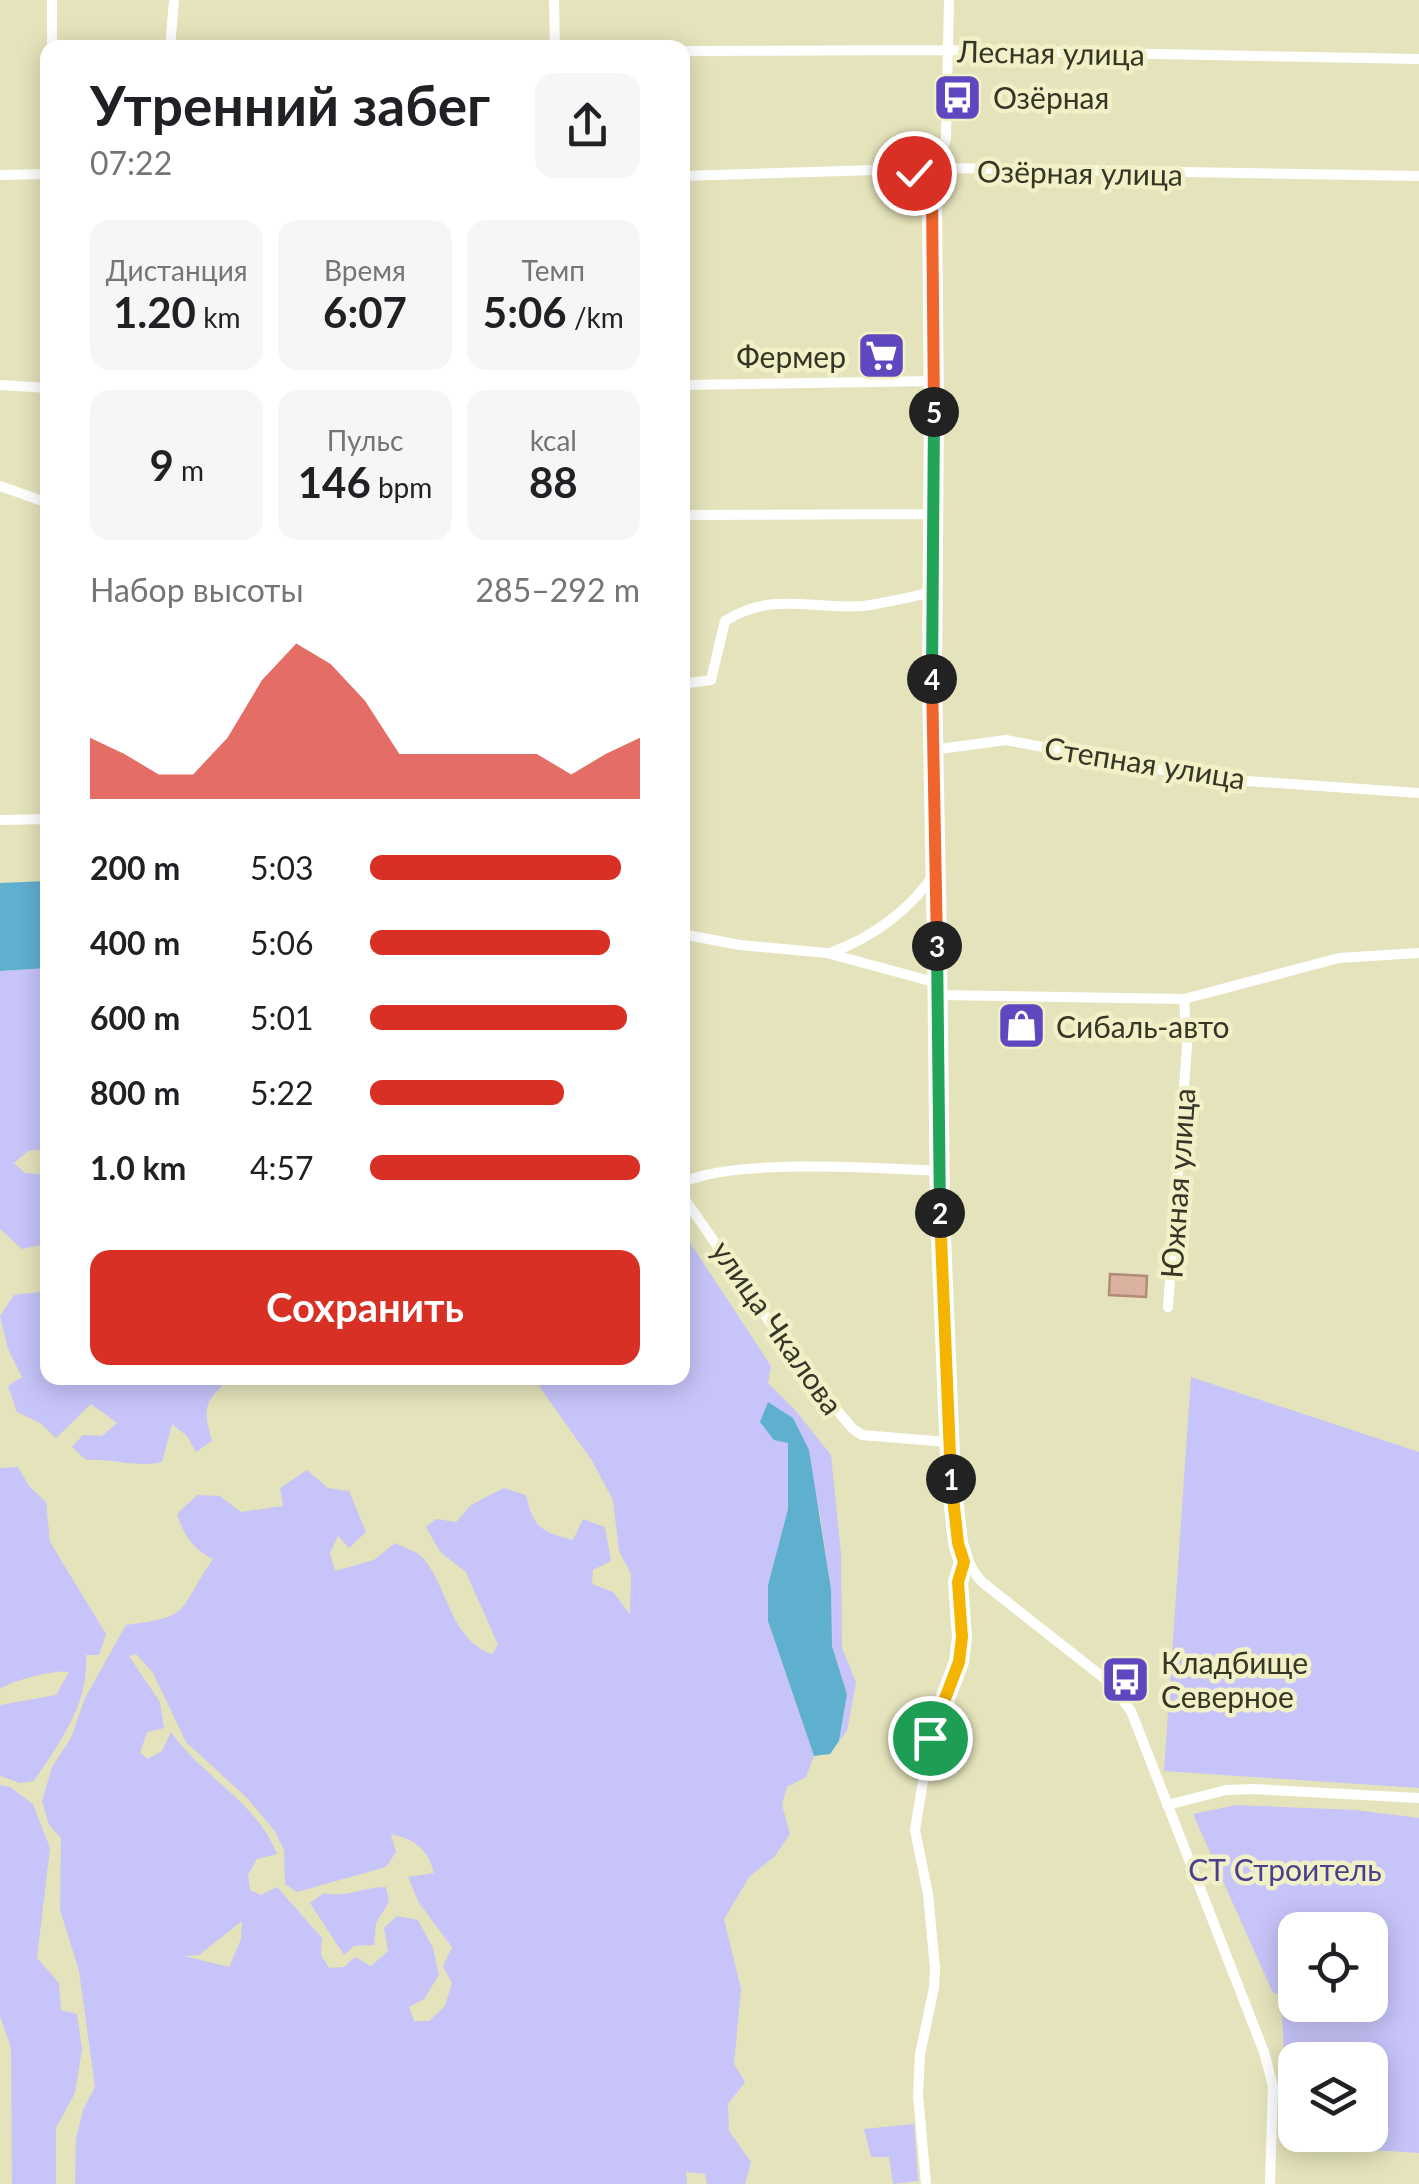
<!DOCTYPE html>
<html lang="ru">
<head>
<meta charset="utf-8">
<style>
	:root { --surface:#fff; --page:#f6f6f6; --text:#202124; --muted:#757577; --accent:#d93025 }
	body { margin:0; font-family:Lato,sans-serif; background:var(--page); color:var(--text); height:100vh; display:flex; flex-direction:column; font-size:38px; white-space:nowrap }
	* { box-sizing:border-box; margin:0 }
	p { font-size:32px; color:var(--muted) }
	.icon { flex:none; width:55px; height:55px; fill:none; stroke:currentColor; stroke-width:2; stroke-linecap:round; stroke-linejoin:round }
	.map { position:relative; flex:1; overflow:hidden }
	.panel { position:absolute; left:40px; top:40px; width:650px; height:1345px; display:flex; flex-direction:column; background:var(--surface); border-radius:20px; box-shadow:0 5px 25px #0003 }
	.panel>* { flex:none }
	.fabs { position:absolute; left:1278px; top:1912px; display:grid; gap:20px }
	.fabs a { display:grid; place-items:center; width:110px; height:110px; border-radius:20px; background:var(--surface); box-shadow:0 5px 25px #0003; font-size:50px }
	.pin { position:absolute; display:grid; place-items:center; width:85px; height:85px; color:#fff; margin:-42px; border:5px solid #fff; border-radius:50%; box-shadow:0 2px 10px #0007 }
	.km { position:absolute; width:50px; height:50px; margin:-25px; border-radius:50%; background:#222; color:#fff; font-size:28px; line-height:50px; text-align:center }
	.round { display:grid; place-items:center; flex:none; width:105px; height:105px; border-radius:20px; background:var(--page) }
	.summary { display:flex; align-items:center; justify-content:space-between; height:170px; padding:0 50px }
	h1 { font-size:55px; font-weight:700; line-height:75px }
	.metrics { display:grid; grid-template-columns:repeat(3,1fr); gap:15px; height:170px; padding:10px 50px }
	.metrics div { display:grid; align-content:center; border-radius:20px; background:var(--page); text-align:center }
	.metrics b { font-size:42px; font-weight:700 }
	.metrics small { font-size:28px; font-weight:400 }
	.metrics p { font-size:28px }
	.chart { height:280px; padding:20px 50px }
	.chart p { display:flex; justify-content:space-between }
	.chart svg { width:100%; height:180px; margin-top:10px; fill:var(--accent); opacity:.7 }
	.button { display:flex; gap:20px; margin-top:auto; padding:20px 50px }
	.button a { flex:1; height:115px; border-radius:20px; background:var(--accent); color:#fff; font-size:40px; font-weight:700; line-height:115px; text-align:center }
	ul { padding:0 50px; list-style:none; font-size:32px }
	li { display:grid; grid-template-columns:160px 120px 1fr; align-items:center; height:75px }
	li i { height:25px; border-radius:12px; background:var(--accent) }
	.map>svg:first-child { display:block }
</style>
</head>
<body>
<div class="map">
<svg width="1419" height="2184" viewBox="0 0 1419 2184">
	<rect width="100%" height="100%" fill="#e4e3bb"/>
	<!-- green -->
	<path fill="#c6c4f9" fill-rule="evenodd" d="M47,968V1148L28,1151L14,1163L25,1173L39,1174C51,1200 50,1216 41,1245L22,1249L0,1229V971Z
		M683,1232L771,1366L768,1383L796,1411L831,1455L841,1554L842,1648L856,1682L847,1731L839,1741L847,1693L832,1646L831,1589L820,1514L793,1418L774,1440L788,1443V1509L768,1585V1621L814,1756L806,1777L787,1787L782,1805L790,1834L774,1857L750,1876L724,1919L741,1989L734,2064L745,2082L728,2104L729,2131L751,2162L745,2184H707L705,2174L686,2172L687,2184H75L76,2139L83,2110L95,2087L79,1971L60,1910L61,1838L49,1825L42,1801L52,1767L71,1738L85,1698L126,1625C195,1616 176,1612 213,1559C193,1549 184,1536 177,1514L197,1495L220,1496L241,1512L283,1506L280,1488L307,1470L328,1488L349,1491L366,1532L349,1548L338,1536L330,1553L335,1571L374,1560L395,1543C403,1547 417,1551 423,1558C449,1589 450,1639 492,1654L498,1645L466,1572L440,1552L426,1527L436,1519L456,1522L471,1505L504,1488L526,1495C533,1527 541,1532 573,1540L583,1519L605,1527L611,1561L593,1570L592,1584L613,1592L630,1614L631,1574L619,1551L613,1500L591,1459L533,1378H682ZM136,1654L153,1673L186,1742L247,1798L274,1830L284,1850L285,1884L297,1892L386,1867L396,1852L391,1834C415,1839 428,1849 434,1873L408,1877L419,1903L452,1947L443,1966L452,1983L445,2006L429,2021H414L409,2007L424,1999L439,1975L433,1948L418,1920L397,1916L384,1928L388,1951L371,1966L355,1957L344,1967L329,1968L321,1955L322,1938L277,1887L261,1895L250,1890L248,1875L257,1859L277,1854C256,1801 202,1777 171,1732L162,1751L148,1759L140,1753L147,1732L164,1728L160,1702L129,1656ZM242,1921L241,1939L229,1967L184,1956L199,1955Z
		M47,1291L48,1378H230C205,1402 202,1406 212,1441L196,1452L187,1436L172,1424L162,1462C137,1468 112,1458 86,1460L72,1447L83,1435L102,1436L117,1423L91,1404L56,1438L40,1423L17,1412L8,1386L22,1377L8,1349L0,1316L14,1295Z
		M1191,1377L1419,1452V1788L1164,1771Z
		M18,1467L29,1486L46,1502L50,1542L106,1634L99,1655H86C89,1705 60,1741 34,1781L20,1783L0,1776V1705L56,1695L69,1672C57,1669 10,1681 0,1689V1468Z
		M0,1785L10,1787L33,1804L50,1848L37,1958L59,1983L61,2010L77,2014L82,2049L75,2093L56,2128V2184H12L11,2048L0,2016Z
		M1236,1805L1355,1810L1419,1818V2153L1326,2147L1309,2139V2135H1370V2060H1305V2057L1284,2053L1281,1995L1273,1993L1193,1814ZM1295,1930H1370V2005H1295Z
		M386,1887L389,1902L376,1923L374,1945L354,1946L344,1955L310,1903L324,1893C347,1898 362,1887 386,1887Z
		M914,2124L918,2181L893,2184L889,2157H871L864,2129Z"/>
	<!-- water -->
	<path fill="#5fafcf" d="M47,881V968L0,971V883Z
		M768,1402L793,1418L809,1450L831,1589L832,1646L847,1694L839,1741L830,1754L814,1756L768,1621V1585L788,1509V1443L774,1440L760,1422Z"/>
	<!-- building -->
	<path fill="#dab29f" stroke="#b18b79" stroke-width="2.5" d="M1110,1274L1147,1276L1146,1297L1109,1295Z"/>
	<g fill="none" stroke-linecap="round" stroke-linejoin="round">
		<!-- street -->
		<path stroke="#fff" stroke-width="10" d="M52,0V48
			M554,0L555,48
			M949,0L946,137L932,195V750L947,1442C953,1491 949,1544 982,1582L1109,1682L1131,1711L1264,2052L1273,2086L1270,2184
			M170,48L174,0
			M682,51L950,50L1419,59
			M0,175L48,174
			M682,176L876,170L914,173L936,168L1419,176
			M0,385L48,388
			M682,385L934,381
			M0,486L48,503
			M682,515L934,514
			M682,684L711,680L725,621C771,591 813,610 863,606C886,603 910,597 933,592
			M932,750L1006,740L1204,778L1419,793
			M0,820L48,819
			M682,934L740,945L827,953L930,981L939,995L1184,999L1339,958L1419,953
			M832,952C872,938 913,908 935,872
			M682,1183C731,1158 881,1168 939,1171
			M682,1195L805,1373L853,1429L862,1435L947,1442
			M1168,1307L1187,1046L1184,999
			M1167,1805L1226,1790L1253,1789L1419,1798
			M926,2184L918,2095L920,2054L934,1988L935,1968L928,1894L915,1830L930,1738L959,1661L963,1637L959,1582L965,1562"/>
	</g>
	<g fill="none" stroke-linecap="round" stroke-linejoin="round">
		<defs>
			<path id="split-1" d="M930,1738L959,1662L962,1637L958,1582L964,1562L958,1543L951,1479"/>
			<path id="split-2" d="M940,1213L951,1479"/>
			<path id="split-3" d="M937,946L940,1213"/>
			<path id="split-4" d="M932,679L937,946"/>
			<path id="split-5" d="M932,679L934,412"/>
			<path id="split-6" d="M914,173L936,168L932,195L934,412"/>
		</defs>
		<!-- split-1 casing -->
		<use href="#split-1" stroke="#fff" stroke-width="20"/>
		<!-- split-2 casing -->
		<use href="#split-2" stroke="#fff" stroke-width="20"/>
		<!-- split-3 casing -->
		<use href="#split-3" stroke="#fff" stroke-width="20"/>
		<!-- split-4 casing -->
		<use href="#split-4" stroke="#fff" stroke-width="20"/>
		<!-- split-5 casing -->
		<use href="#split-5" stroke="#fff" stroke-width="20"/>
		<!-- split-6 casing -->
		<use href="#split-6" stroke="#fff" stroke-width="20"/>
		<!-- split-1 -->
		<use href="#split-1" stroke="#f5b400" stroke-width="12"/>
		<!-- split-2 -->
		<use href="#split-2" stroke="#f5b400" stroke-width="12"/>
		<!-- split-3 -->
		<use href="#split-3" stroke="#22a559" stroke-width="12"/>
		<!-- split-4 -->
		<use href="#split-4" stroke="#f0652b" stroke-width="12"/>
		<!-- split-5 -->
		<use href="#split-5" stroke="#22a559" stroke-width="12"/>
		<!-- split-6 -->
		<use href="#split-6" stroke="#f0652b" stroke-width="12"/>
	</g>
	<!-- icons -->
	<defs>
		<symbol id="bus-square" viewBox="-11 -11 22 22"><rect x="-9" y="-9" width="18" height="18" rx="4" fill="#5e47bf" stroke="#f1f0c7"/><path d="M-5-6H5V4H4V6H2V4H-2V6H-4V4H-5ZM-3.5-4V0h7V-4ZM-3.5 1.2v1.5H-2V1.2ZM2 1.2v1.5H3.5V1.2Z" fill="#fff"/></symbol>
		<symbol id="supermarket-square" viewBox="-11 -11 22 22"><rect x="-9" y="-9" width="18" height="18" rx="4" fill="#5e47bf" stroke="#f1f0c7"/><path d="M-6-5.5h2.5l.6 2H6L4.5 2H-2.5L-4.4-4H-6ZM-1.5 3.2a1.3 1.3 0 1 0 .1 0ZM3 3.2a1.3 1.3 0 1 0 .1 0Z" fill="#fff"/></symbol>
		<symbol id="shop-square" viewBox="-11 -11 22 22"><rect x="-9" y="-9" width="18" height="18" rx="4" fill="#5e47bf" stroke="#f1f0c7"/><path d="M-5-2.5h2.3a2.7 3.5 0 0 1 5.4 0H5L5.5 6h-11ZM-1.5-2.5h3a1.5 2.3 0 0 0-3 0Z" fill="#fff"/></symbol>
	</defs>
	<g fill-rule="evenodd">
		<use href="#bus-square" x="930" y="70" width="55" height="55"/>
		<use href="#supermarket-square" x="854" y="328" width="55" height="55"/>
		<use href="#shop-square" x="994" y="998" width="55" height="55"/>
		<use href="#bus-square" x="1098" y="1652" width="55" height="55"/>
	</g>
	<g text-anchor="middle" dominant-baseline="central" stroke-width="9" stroke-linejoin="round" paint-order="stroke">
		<!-- street labels -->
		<g font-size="30" fill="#363526" stroke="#f1f0c7">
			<text transform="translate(1051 52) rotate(1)">Лесная улица</text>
			<text transform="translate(1080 172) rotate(1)">Озёрная улица</text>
			<text transform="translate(1145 762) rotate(9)">Степная улица</text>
			<text transform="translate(1177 1183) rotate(-86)">Южная улица</text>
			<text transform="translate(778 1327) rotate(55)">улица Чкалова</text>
		</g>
		<!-- poi labels -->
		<g font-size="30" fill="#363526" stroke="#f1f0c7" text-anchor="start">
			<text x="993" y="97">Озёрная</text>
			<text x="846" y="356" text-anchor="end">Фермер</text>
			<text x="1056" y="1026">Сибаль-авто</text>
			<text x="1161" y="1662">Кладбище<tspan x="1161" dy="34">Северное</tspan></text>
		</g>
		<!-- park labels -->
		<g font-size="30" fill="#4b408c" stroke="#f1f0c7">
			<text x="1285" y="1869">СТ Строитель</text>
		</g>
	</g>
</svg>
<div class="fabs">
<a><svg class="icon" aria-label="locate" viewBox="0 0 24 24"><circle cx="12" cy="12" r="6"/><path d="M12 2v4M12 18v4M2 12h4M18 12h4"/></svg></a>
<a><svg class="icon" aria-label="layers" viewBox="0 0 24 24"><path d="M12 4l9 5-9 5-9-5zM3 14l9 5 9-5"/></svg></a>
</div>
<div class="pin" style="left:930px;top:1738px;background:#1e9e55"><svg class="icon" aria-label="arrive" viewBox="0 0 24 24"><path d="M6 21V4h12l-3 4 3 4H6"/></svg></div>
<div class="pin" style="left:914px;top:173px;background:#d93025"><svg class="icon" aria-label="check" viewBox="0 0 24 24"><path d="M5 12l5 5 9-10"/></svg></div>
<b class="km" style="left:951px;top:1479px">1</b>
<b class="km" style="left:940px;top:1213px">2</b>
<b class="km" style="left:937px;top:946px">3</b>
<b class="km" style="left:932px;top:679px">4</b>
<b class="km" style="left:934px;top:412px">5</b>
<section class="panel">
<div class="summary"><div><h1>Утренний забег</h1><p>07:22</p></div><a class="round"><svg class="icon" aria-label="share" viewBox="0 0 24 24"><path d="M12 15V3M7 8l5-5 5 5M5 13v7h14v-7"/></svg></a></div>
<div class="metrics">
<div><p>Дистанция</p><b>1.20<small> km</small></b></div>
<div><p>Время</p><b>6:07</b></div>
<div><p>Темп</p><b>5:06<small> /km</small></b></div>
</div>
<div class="metrics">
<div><b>9<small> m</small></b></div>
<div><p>Пульс</p><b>146<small> bpm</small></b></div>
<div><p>kcal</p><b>88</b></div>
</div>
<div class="chart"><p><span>Набор высоты</span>285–292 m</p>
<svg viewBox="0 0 160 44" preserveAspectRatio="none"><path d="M0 44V29L10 33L20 38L30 38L40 29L50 15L60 6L70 11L80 20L90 33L100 33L110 33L120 33L130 33L140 38L150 33L160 29V44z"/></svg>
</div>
<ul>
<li><b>200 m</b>5:03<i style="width:93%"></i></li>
<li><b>400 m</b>5:06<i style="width:89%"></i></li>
<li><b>600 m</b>5:01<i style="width:95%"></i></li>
<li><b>800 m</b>5:22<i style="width:72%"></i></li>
<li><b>1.0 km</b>4:57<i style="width:100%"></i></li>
</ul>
<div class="button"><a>Сохранить</a></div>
</section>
</div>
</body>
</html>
